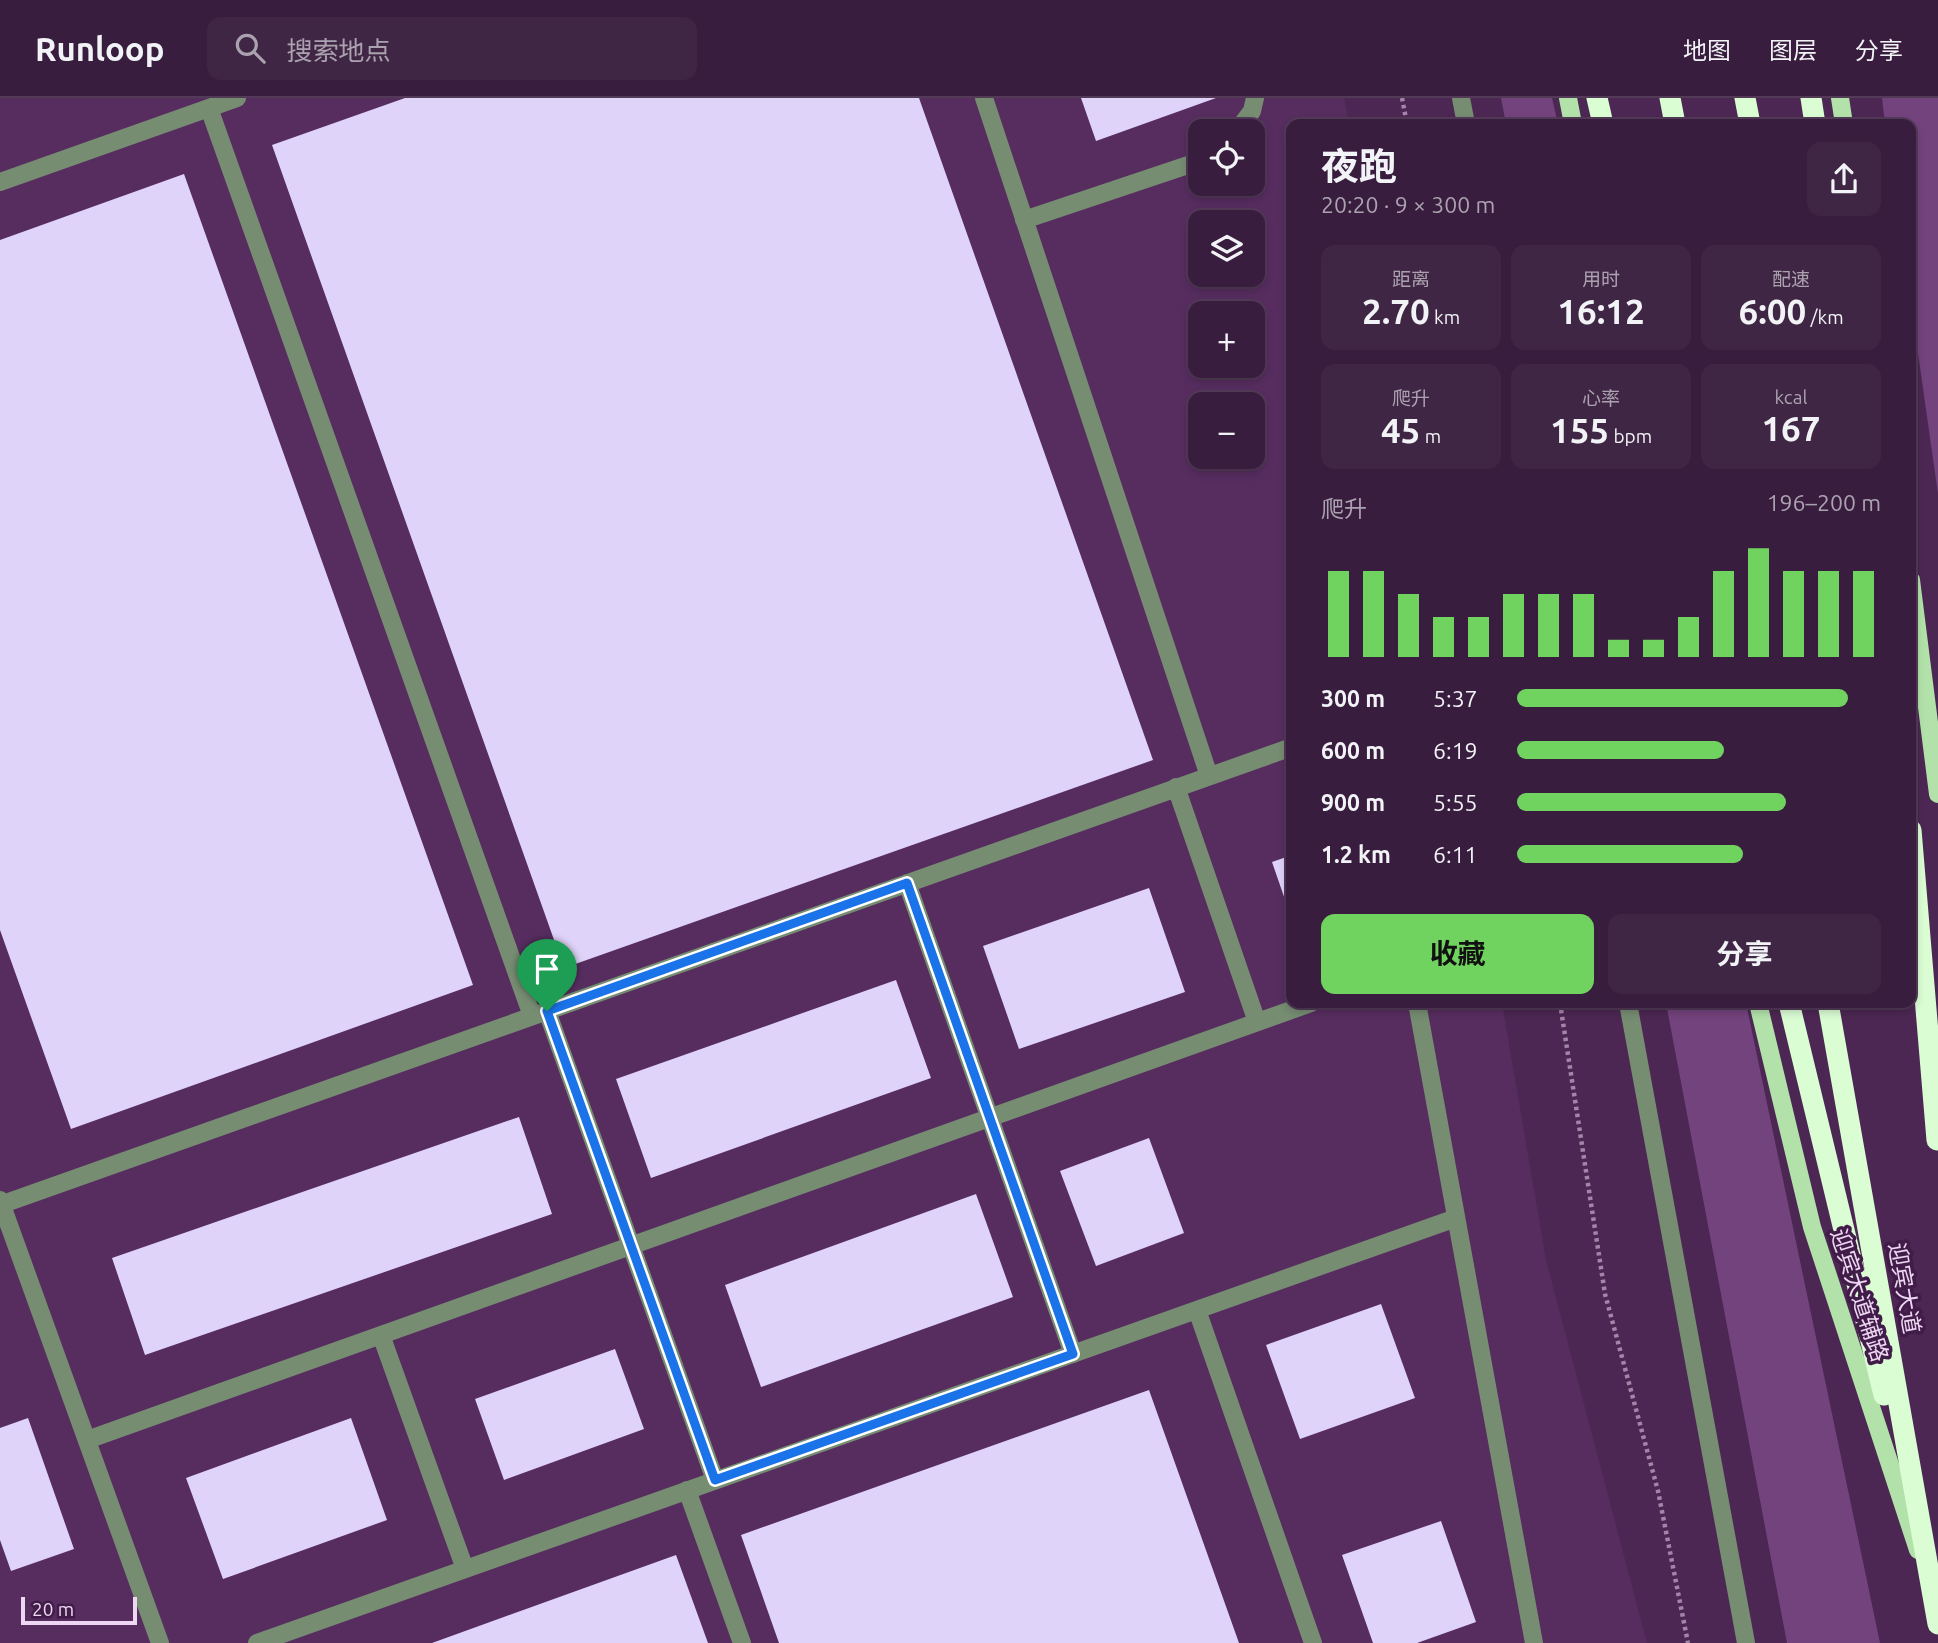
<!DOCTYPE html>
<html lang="zh">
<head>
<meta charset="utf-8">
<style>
	:root { --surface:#391d3e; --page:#402645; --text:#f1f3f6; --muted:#aba2b0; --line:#533b58; --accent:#70d35f }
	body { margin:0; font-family:Ubuntu,"Noto Sans SC",sans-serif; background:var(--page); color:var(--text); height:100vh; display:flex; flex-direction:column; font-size:26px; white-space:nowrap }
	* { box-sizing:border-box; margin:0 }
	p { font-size:23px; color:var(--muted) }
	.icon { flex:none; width:38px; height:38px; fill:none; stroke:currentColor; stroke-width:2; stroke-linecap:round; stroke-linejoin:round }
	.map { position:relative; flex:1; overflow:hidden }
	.details { position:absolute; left:1286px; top:21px; width:630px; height:889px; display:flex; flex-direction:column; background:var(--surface); border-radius:14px; box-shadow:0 4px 10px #0003,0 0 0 2px var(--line) }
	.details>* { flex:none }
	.tools { position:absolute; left:1188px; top:21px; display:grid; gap:14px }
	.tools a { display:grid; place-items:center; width:77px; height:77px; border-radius:14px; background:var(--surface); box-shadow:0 4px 10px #0003,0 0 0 2px var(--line); font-size:35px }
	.scale { position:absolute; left:21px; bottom:18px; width:116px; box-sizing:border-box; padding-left:7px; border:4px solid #edd7f2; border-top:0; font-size:19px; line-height:24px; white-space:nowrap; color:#edd7f2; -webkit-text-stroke:5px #411c48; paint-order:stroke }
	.pin { position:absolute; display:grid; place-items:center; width:60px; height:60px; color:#fff; margin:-72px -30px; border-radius:50% 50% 50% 0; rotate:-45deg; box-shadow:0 0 7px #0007 }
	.pin .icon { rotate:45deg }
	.round { display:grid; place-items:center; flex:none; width:74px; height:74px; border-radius:14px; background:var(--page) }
	.summary { display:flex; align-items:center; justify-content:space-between; height:119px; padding:0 35px }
	h1 { font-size:38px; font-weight:700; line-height:52px }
	.stats { display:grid; grid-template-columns:repeat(3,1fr); gap:10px; height:119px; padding:7px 35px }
	.stats div { display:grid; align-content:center; border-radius:14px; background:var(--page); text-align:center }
	.stats b { font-size:35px; font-weight:700 }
	.stats small { font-size:19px; font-weight:400 }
	.stats p { font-size:19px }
	.chart { height:196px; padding:14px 35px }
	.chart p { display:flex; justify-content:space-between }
	.chart svg { width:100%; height:126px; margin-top:7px; stroke:var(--accent); stroke-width:6 }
	.action { display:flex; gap:14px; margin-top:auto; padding:14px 35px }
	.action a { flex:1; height:80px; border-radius:14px; background:var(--accent); color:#111; font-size:28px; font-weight:700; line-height:80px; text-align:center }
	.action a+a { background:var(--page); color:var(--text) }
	ul { padding:0 35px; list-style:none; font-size:23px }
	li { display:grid; grid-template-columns:112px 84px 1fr; align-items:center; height:52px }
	li i { height:18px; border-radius:9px; background:var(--accent) }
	header { display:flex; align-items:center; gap:42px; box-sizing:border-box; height:98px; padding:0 35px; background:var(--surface); border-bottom:2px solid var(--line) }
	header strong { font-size:33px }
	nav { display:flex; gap:38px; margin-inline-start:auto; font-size:24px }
	.search { width:490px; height:63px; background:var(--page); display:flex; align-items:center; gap:18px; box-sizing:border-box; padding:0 24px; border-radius:14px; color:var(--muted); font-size:26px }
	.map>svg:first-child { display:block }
</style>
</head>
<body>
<header>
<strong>Runloop</strong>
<div class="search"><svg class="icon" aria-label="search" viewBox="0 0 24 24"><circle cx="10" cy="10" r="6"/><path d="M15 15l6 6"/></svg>搜索地点</div>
<nav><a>地图</a><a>图层</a><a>分享</a></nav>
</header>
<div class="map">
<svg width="1938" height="1545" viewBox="0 0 1938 1545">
	<rect width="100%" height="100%" fill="#4c2753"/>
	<!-- built -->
	<path fill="#572d60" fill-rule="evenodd" d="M0,0H1344L1349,26H1292V905H1502L1546,1162L1647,1545H0ZM1200,33H1253V86H1200ZM1200,124H1253V177H1200ZM1200,215H1253V268H1200ZM1200,306H1253V359H1200Z"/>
	<!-- green -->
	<path fill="#73437d" d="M1501,0H1552L1558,26H1506Z
		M1882,0H1938V396L1911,206V26H1885Z
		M1666,905H1746L1880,1545H1787Z"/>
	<!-- building -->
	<path fill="#e0d3f9" d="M405,0H919L1153,662L564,870L272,47Z
		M1081,0H1216L1096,43Z
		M184,76L473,887L71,1031L0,832V142Z
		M1292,757V819H1291L1272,764Z
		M1149,790L1185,894L1019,951L983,848Z
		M896,882L931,980L651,1080L616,981Z
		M519,1019L552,1116L145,1257L112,1160Z
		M1149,1040L1184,1135L1096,1168L1060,1073Z
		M976,1096L1013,1199L761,1289L725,1187Z
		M1381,1206L1415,1300L1300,1341L1266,1247Z
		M615,1251L644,1331L504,1382L475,1301Z
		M1149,1292L1239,1545H779L741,1437Z
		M28,1320L74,1451L11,1473L0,1442V1330Z
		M351,1320L387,1422L223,1481L186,1380Z
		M1441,1423L1476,1524L1417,1545H1373L1342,1457Z
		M676,1457L708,1545H432Z"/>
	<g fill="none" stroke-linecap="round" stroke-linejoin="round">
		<!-- path -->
		<path stroke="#a285a8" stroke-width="4.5" stroke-dasharray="3.5 3.5" stroke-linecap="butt" d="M1402,0L1407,26
			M1560,905L1605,1196L1658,1393L1688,1545"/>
		<!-- minor -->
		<path stroke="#768d72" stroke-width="18" d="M984,0L1209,678
			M1461,0L1466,26
			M209,10L532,918
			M1237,33L1252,13L1255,0
			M0,84L237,0
			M1024,122L1200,63
			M1176,689L1257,924
			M907,785L1073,1256
			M1417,905L1534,1545
			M1628,905L1746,1545
			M547,913L715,1382
			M0,1102L160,1545
			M0,1107L1292,649
			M1197,1212L1313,1545
			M381,1237L465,1471
			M87,1342L1311,905
			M687,1392L742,1545
			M257,1545L1456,1120"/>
		<!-- major -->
		<path stroke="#b2e2aa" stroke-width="18" d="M1568,0L1573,26
			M1840,0L1844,26
			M1911,482L1938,696
			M1758,905L1812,1129L1918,1452"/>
		<!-- highway -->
		<path stroke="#dafdd4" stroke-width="21" d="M1597,0L1603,26
			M1670,0L1675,26
			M1745,0L1750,26
			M1811,0L1815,26
			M1911,732L1937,1042
			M1789,905L1884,1297
			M1828,905L1938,1526"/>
	</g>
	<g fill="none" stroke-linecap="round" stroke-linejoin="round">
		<defs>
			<path id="route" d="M907,785L1073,1256L715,1382L547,913Z"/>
		</defs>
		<!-- route casing -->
		<use href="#route" stroke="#fff" stroke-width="14"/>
		<!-- route -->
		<use href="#route" stroke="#1a73e8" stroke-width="9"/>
	</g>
	<g text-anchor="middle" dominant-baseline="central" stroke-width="7" stroke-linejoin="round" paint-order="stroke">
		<!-- street labels -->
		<g font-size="23" fill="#edd7f2" stroke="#411c48">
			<text transform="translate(1905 1190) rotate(80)">迎宾大道</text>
			<text transform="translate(1860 1197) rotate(72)">迎宾大道辅路</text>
		</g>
	</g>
</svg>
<div class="tools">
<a><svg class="icon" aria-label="locate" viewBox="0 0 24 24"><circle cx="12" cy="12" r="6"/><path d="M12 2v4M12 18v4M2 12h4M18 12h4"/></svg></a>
<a><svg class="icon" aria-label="layers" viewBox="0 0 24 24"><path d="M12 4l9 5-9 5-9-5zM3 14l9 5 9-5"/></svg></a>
<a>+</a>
<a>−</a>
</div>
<div class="scale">20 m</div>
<div class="pin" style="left:547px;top:913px;background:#1e9e55"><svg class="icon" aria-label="arrive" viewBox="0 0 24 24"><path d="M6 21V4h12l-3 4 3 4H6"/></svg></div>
<section class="details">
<div class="summary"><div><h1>夜跑</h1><p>20:20 · 9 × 300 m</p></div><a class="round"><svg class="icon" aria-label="share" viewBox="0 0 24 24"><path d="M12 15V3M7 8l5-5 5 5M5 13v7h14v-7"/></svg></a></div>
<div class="stats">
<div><p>距离</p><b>2.70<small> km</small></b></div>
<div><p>用时</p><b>16:12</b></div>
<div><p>配速</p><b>6:00<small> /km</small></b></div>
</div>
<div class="stats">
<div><p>爬升</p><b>45<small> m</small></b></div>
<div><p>心率</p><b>155<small> bpm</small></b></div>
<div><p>kcal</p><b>167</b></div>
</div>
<div class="chart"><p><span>爬升</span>196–200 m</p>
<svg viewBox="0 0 160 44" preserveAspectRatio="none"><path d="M5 44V14M15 44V14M25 44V22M35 44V30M45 44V30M55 44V22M65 44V22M75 44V22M85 44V38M95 44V38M105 44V30M115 44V14M125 44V6M135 44V14M145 44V14M155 44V14"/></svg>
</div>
<ul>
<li><b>300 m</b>5:37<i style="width:91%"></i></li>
<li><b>600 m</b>6:19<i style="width:57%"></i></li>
<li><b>900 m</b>5:55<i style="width:74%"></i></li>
<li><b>1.2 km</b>6:11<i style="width:62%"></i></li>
</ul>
<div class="action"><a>收藏</a><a>分享</a></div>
</section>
</div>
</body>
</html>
